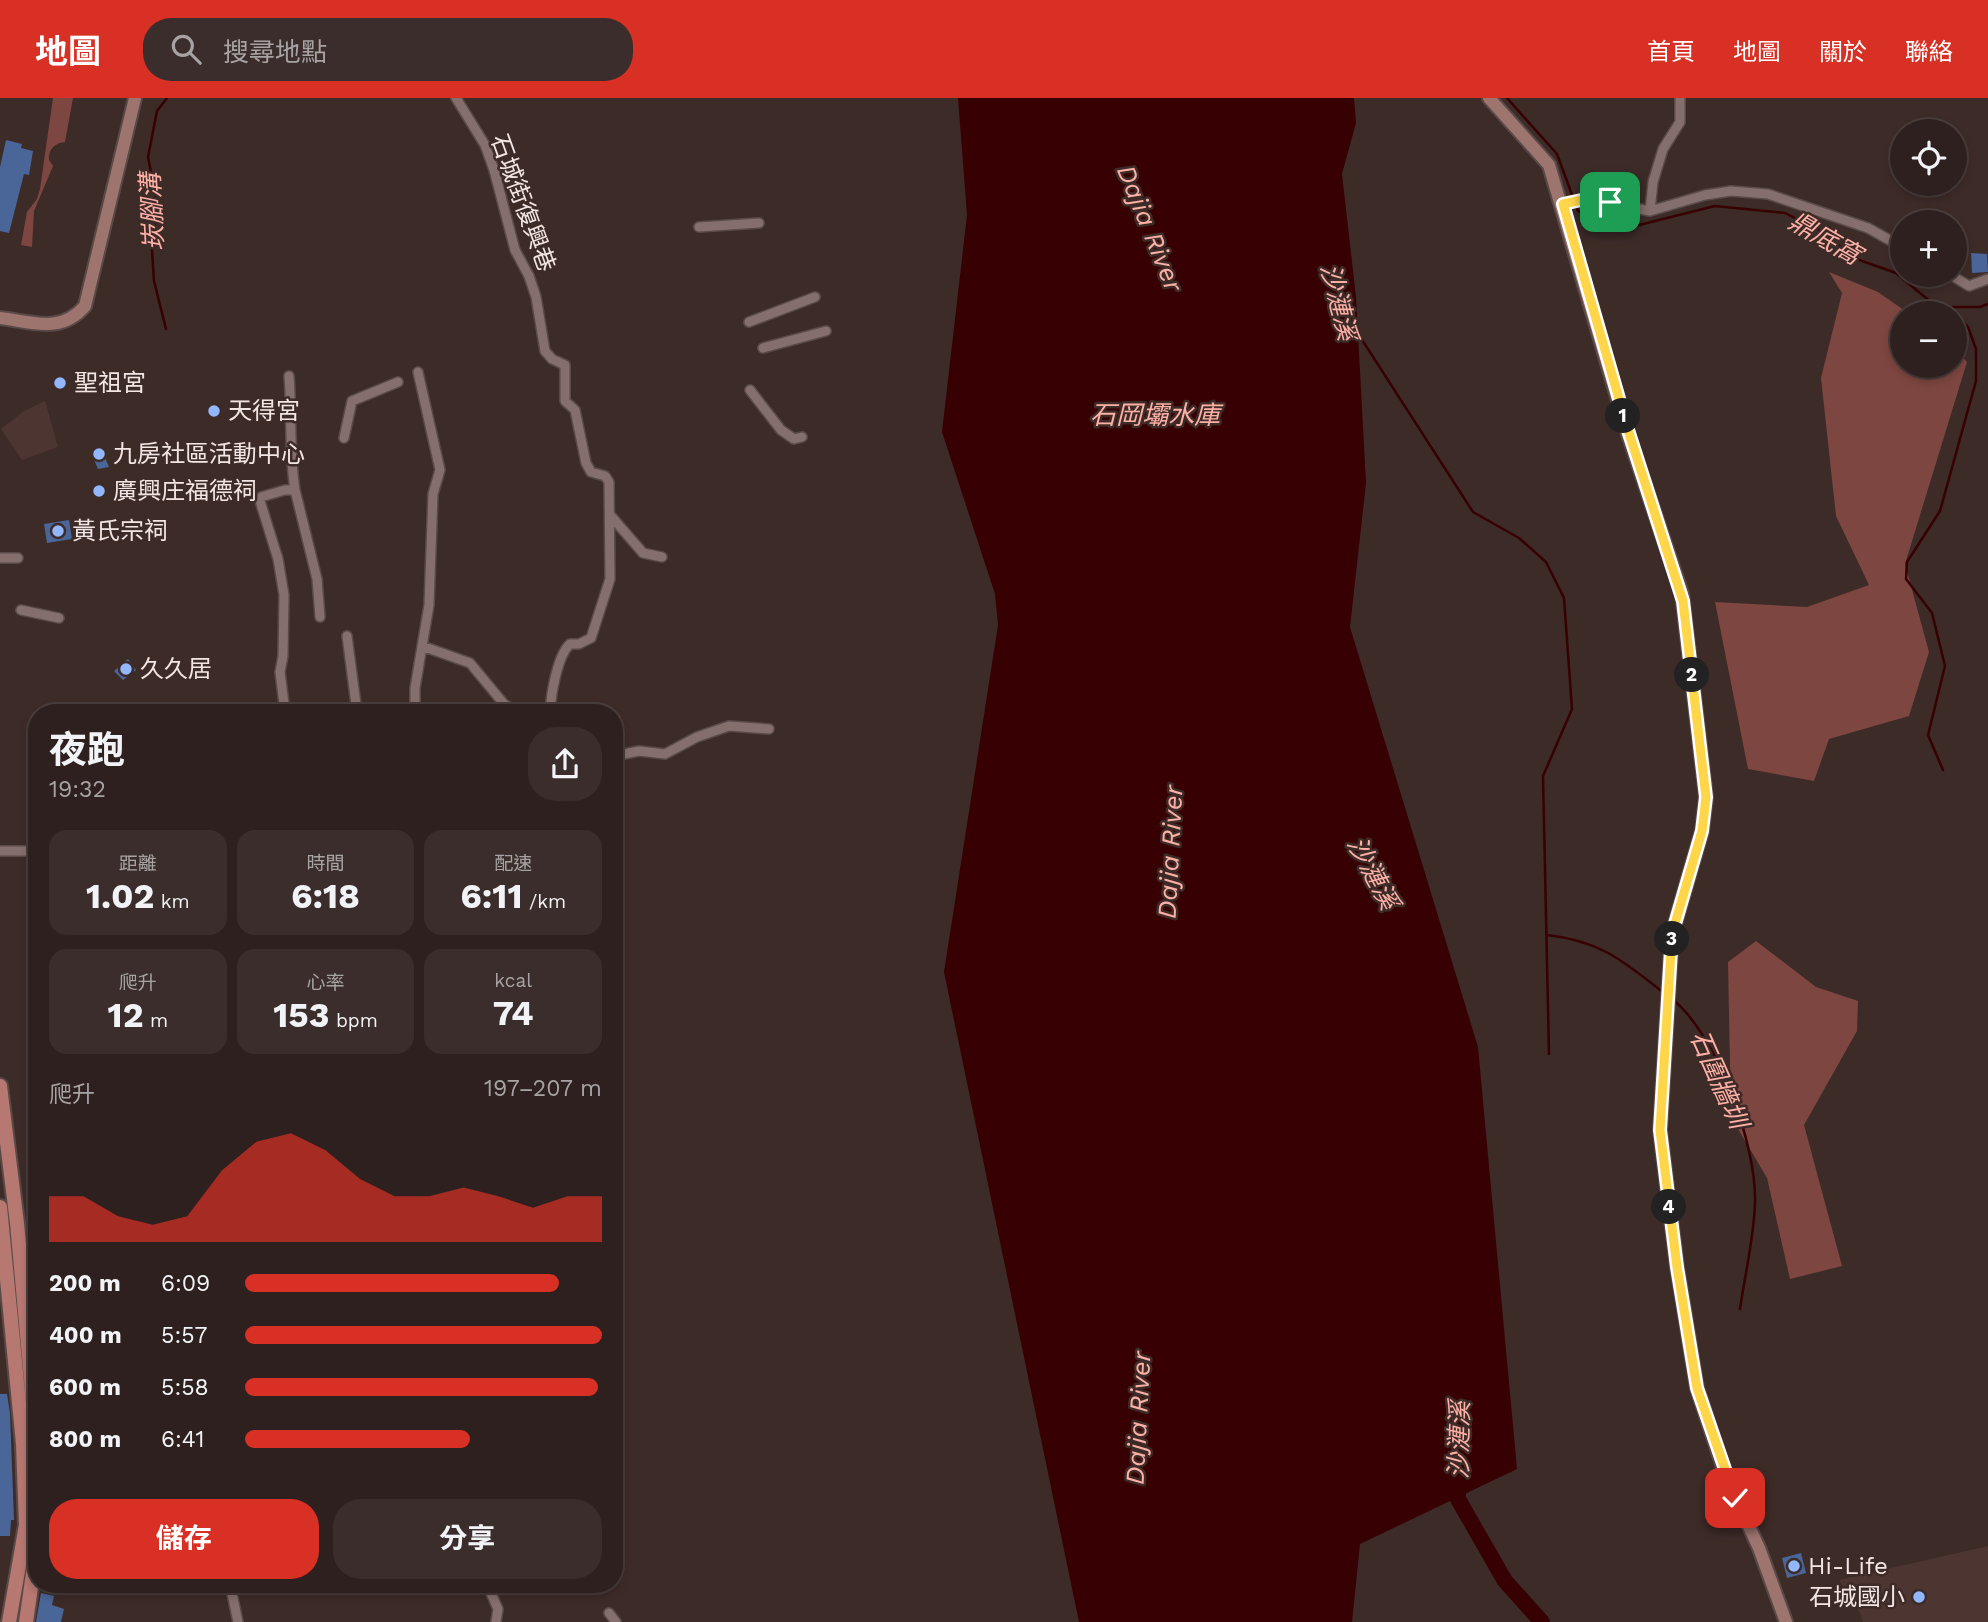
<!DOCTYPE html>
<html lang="zh-TW">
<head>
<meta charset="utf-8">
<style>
	:root { --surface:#2e201e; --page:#3a2d2b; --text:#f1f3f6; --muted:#a7a3a4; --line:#493e3c; --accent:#d93025 }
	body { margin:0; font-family:"Work Sans","Noto Sans TC",sans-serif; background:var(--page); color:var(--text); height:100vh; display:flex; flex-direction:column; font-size:26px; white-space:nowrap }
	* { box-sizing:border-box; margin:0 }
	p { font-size:23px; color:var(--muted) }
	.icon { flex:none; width:38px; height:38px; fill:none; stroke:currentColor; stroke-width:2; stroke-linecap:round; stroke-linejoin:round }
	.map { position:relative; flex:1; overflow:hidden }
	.side { position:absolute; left:28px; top:606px; width:595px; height:889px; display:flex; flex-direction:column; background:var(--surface); border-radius:28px; box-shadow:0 4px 10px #0003,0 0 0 2px var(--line) }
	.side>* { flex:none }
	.buttons { position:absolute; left:1890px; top:21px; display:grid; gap:14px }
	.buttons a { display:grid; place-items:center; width:77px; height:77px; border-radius:50%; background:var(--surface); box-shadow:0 4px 10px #0003,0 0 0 2px var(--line); font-size:35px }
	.pin { position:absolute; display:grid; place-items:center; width:60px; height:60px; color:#fff; margin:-30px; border-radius:14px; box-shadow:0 4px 10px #0006 }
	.km { position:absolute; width:35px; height:35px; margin:-18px; border-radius:50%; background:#222; color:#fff; font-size:19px; line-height:35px; text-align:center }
	.round { display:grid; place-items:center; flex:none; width:74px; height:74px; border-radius:28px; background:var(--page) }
	.head { display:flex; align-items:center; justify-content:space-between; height:119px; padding:0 21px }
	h1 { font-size:38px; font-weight:700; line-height:52px }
	.metrics { display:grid; grid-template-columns:repeat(3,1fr); gap:10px; height:119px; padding:7px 21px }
	.metrics div { display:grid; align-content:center; border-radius:18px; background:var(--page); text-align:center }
	.metrics b { font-size:35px; font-weight:700 }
	.metrics small { font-size:19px; font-weight:400 }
	.metrics p { font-size:19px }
	.chart { height:196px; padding:14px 21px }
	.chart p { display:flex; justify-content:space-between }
	.chart svg { width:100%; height:126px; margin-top:7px; fill:var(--accent); opacity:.7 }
	.cta { display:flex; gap:14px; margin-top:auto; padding:14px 21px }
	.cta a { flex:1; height:80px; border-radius:28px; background:var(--accent); color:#fff; font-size:28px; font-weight:700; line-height:80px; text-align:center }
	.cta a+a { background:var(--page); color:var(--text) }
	ul { padding:0 21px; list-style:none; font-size:23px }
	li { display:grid; grid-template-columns:112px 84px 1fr; align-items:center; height:52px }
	li i { height:18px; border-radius:9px; background:var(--accent) }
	header { display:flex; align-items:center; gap:42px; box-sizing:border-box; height:98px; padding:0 35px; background:var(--accent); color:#fff }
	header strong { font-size:33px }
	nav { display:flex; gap:38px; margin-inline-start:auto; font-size:24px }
	.search { width:490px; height:63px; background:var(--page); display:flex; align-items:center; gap:18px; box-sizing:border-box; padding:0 24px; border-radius:28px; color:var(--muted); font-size:26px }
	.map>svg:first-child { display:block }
</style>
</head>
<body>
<header>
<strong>地圖</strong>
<div class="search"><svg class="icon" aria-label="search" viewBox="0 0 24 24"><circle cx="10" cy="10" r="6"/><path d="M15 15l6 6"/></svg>搜尋地點</div>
<nav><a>首頁</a><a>地圖</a><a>關於</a><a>聯絡</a></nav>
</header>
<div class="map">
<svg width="1988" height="1524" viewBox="0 0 1988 1524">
	<rect width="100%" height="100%" fill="#3d2b28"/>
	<!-- built -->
	<path fill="#4d3532" d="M45,303L58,349L22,362L1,331L24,313Z
		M1988,1448V1524H1863L1861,1517L1839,1482Z"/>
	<!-- green -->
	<path fill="#7e4640" d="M53,0H73L65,44C55,45 48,51 49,62L53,68L34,113L32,149L21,147L27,114L37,101L40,91Z
		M1829,174L1878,194L1908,215H1902V268H1955V251L1967,264L1905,466L1929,554L1909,618L1829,641L1814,683L1748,671L1715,504L1807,509L1869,487L1836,418L1821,280L1842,195Z
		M1756,843L1816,889L1858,903L1857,933L1804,1027L1842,1168L1790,1181L1767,1080L1731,1019L1728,864Z"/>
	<!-- water -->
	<path fill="#370002" d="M958,0H1354L1356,25L1342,76L1356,199L1366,385L1350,529L1478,949L1517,1371L1360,1446L1352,1524H1079L944,874L998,527L995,496L942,334L967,117Z"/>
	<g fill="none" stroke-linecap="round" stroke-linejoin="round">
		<!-- stream -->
		<path stroke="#370002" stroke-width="2.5" d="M1507,0L1557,56L1578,113L1631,129L1715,108L1785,115L1831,138L1848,158L1896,175L1937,209H1980L1988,206
			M166,231L154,183L152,152L157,105L148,59L157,13L167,0
			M1357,234L1473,414L1519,440L1546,464L1564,500L1572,611L1543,678L1549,956
			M1943,672L1928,637L1945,568L1932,515L1906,481L1907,464L1940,413L1976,283V251L1968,229L1951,211
			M1547,837C1601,843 1623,863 1664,895
			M1672,901C1717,936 1757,1048 1755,1105C1754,1140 1745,1176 1740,1211"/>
		<!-- river -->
		<path stroke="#370002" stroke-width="16" d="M1458,1379V1401L1505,1483L1542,1524"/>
	</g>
	<!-- building -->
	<path fill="#4a6598" d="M6,42L22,46L21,50L33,53L29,77L24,76L9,135L0,133V69Z
		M1971,155L1987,156L1988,174L1972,175Z
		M100,348L109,369L98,371L93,359V353Z
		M69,422L72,441L47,445L44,426Z
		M128,561L136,572L123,582L114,573Z
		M0,1296H7L10,1315L14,1422H11L10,1438H0Z
		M1801,1455L1806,1475L1787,1480L1782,1460Z
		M41,1495L54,1498L52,1507L64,1511L61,1524H36Z"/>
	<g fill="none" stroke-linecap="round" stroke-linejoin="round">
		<defs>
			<path id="street" d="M456,0L485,47L494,72L515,152L529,178L536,199L545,253L552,261L565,267V303L575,312L586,365L591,374L605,378L609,384L610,481L591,540L579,546H570C557,558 551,597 550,614
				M1563,106L1586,101L1650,113L1705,97L1731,93L1768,96L1868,130L1902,149
				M1650,113L1653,84L1663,51L1680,24V0
				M699,129L759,125
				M1951,177L1969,188L1988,181
				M749,224L815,199
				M763,250L826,233
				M750,292L781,332L794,341L802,339
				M344,340L352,303L398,284
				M295,392L317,481L320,519
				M610,417L643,455L662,459
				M0,460H18
				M21,512L59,520
				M347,538L357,614
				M422,548L470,565L504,606L517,614
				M285,614L280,574L283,558L284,497L278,461L260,403L261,399L285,392H295C289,355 292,316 289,278
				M415,614V590L429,507L433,396L440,372L418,274
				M33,636L37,638
				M614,658L639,653L665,656L697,639L729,628L769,631
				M0,753H37
				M230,1486L238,1524
				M487,1486L498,1511L496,1524
				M609,1515L616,1524"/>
			<path id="secondary" d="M1489,0L1549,67L1627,333L1682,496L1706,699L1702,733L1672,836L1660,1032L1677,1169L1697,1290L1727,1381L1759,1450L1786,1524
				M0,220C33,224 61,236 85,208L135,0"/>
			<path id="primary" d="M0,988L17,1125L37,1347
				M0,1109L23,1346L26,1427L9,1524
				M26,1524L37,1447"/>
		</defs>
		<!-- street casing -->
		<use href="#street" stroke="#594a48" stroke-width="12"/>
		<!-- secondary casing -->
		<use href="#secondary" stroke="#594a48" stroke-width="16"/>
		<!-- primary casing -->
		<use href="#primary" stroke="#594a48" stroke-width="18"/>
		<!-- street -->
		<use href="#street" stroke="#856f6c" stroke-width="9"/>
		<!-- secondary -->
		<use href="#secondary" stroke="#9e746f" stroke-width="12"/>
		<!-- primary -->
		<use href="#primary" stroke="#b77871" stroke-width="14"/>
	</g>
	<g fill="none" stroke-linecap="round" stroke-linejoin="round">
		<defs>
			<path id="route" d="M1610,104L1586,101L1563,106L1628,332L1683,503L1706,699L1702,733L1672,836L1660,1032L1677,1169L1697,1290L1735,1400"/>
		</defs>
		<!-- route casing -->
		<use href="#route" stroke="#fff" stroke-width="14"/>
		<!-- route -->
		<use href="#route" stroke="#ffd54a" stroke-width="9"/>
	</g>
	<!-- markers -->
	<g fill="#92b7fd" stroke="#3d2b28" stroke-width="2.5">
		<circle cx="60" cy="285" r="7"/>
		<circle cx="214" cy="313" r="7"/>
		<circle cx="99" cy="356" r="7"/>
		<circle cx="99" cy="393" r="7"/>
		<circle cx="58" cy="433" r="7"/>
		<circle cx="126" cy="571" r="7"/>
		<circle cx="1794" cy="1468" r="7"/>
		<circle cx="1919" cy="1499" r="7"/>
	</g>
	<g text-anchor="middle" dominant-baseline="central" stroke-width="5" stroke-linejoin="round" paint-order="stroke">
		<!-- street labels -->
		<g font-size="24" fill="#f2e5e3" stroke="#3d2b28">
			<text transform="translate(523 105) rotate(70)">石城街復興巷</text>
		</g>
		<!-- poi labels -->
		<g font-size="24" fill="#f2e5e3" stroke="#3d2b28" text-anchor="start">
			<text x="74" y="285">聖祖宮</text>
			<text x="228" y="313">天得宮</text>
			<text x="113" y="356">九房社區活動中心</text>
			<text x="113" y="393">廣興庄福德祠</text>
			<text x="72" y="433">黃氏宗祠</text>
			<text x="140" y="571">久久居</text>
			<text x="1808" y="1468">Hi-Life</text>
			<text x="1905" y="1499" text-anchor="end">石城國小</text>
		</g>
		<!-- water labels -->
		<g font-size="26" font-style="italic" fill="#feafa6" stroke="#3d2b28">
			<text transform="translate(152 114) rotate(-93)">崁腳溝</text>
			<text transform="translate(1150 130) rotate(68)">Dajia River</text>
			<text transform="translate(1825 140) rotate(30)">鼎底窩</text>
			<text transform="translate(1339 204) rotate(76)">沙漣溪</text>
			<text x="1155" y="317">石岡壩水庫</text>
			<text transform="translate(1170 754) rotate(-87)">Dajia River</text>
			<text transform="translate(1373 775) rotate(62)">沙漣溪</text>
			<text transform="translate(1719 981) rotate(66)">石圍牆圳</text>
			<text transform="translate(1138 1320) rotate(-87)">Dajia River</text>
			<text transform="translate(1459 1342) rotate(-89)">沙漣溪</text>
		</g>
	</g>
</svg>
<div class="buttons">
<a><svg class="icon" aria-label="locate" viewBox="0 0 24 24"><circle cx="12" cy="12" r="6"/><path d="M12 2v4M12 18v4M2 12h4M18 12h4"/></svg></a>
<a>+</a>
<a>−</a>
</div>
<div class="pin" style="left:1610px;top:104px;background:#1e9e55"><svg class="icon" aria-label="arrive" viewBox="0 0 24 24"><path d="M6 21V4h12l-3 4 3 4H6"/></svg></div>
<div class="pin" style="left:1735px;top:1400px;background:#d93025"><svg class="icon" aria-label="check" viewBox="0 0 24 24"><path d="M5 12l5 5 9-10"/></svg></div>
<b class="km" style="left:1623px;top:318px">1</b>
<b class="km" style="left:1692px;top:577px">2</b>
<b class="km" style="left:1672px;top:841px">3</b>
<b class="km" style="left:1669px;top:1109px">4</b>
<section class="side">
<div class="head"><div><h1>夜跑</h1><p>19:32</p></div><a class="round"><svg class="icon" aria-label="share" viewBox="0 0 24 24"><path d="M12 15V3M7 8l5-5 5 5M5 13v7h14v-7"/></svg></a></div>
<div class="metrics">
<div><p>距離</p><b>1.02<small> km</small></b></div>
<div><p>時間</p><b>6:18</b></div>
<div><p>配速</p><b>6:11<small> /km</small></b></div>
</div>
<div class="metrics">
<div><p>爬升</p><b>12<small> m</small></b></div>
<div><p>心率</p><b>153<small> bpm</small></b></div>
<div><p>kcal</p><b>74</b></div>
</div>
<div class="chart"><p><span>爬升</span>197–207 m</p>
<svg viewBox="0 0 160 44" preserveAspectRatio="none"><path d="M0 44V28L10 28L20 35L30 38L40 35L50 19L60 9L70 6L80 12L90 22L100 28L110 28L120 25L130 28L140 32L150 28L160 28V44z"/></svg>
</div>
<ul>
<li><b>200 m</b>6:09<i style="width:88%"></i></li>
<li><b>400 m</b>5:57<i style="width:100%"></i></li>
<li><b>600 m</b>5:58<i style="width:99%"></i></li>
<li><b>800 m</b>6:41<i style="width:63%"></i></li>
</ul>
<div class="cta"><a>儲存</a><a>分享</a></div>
</section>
</div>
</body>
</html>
